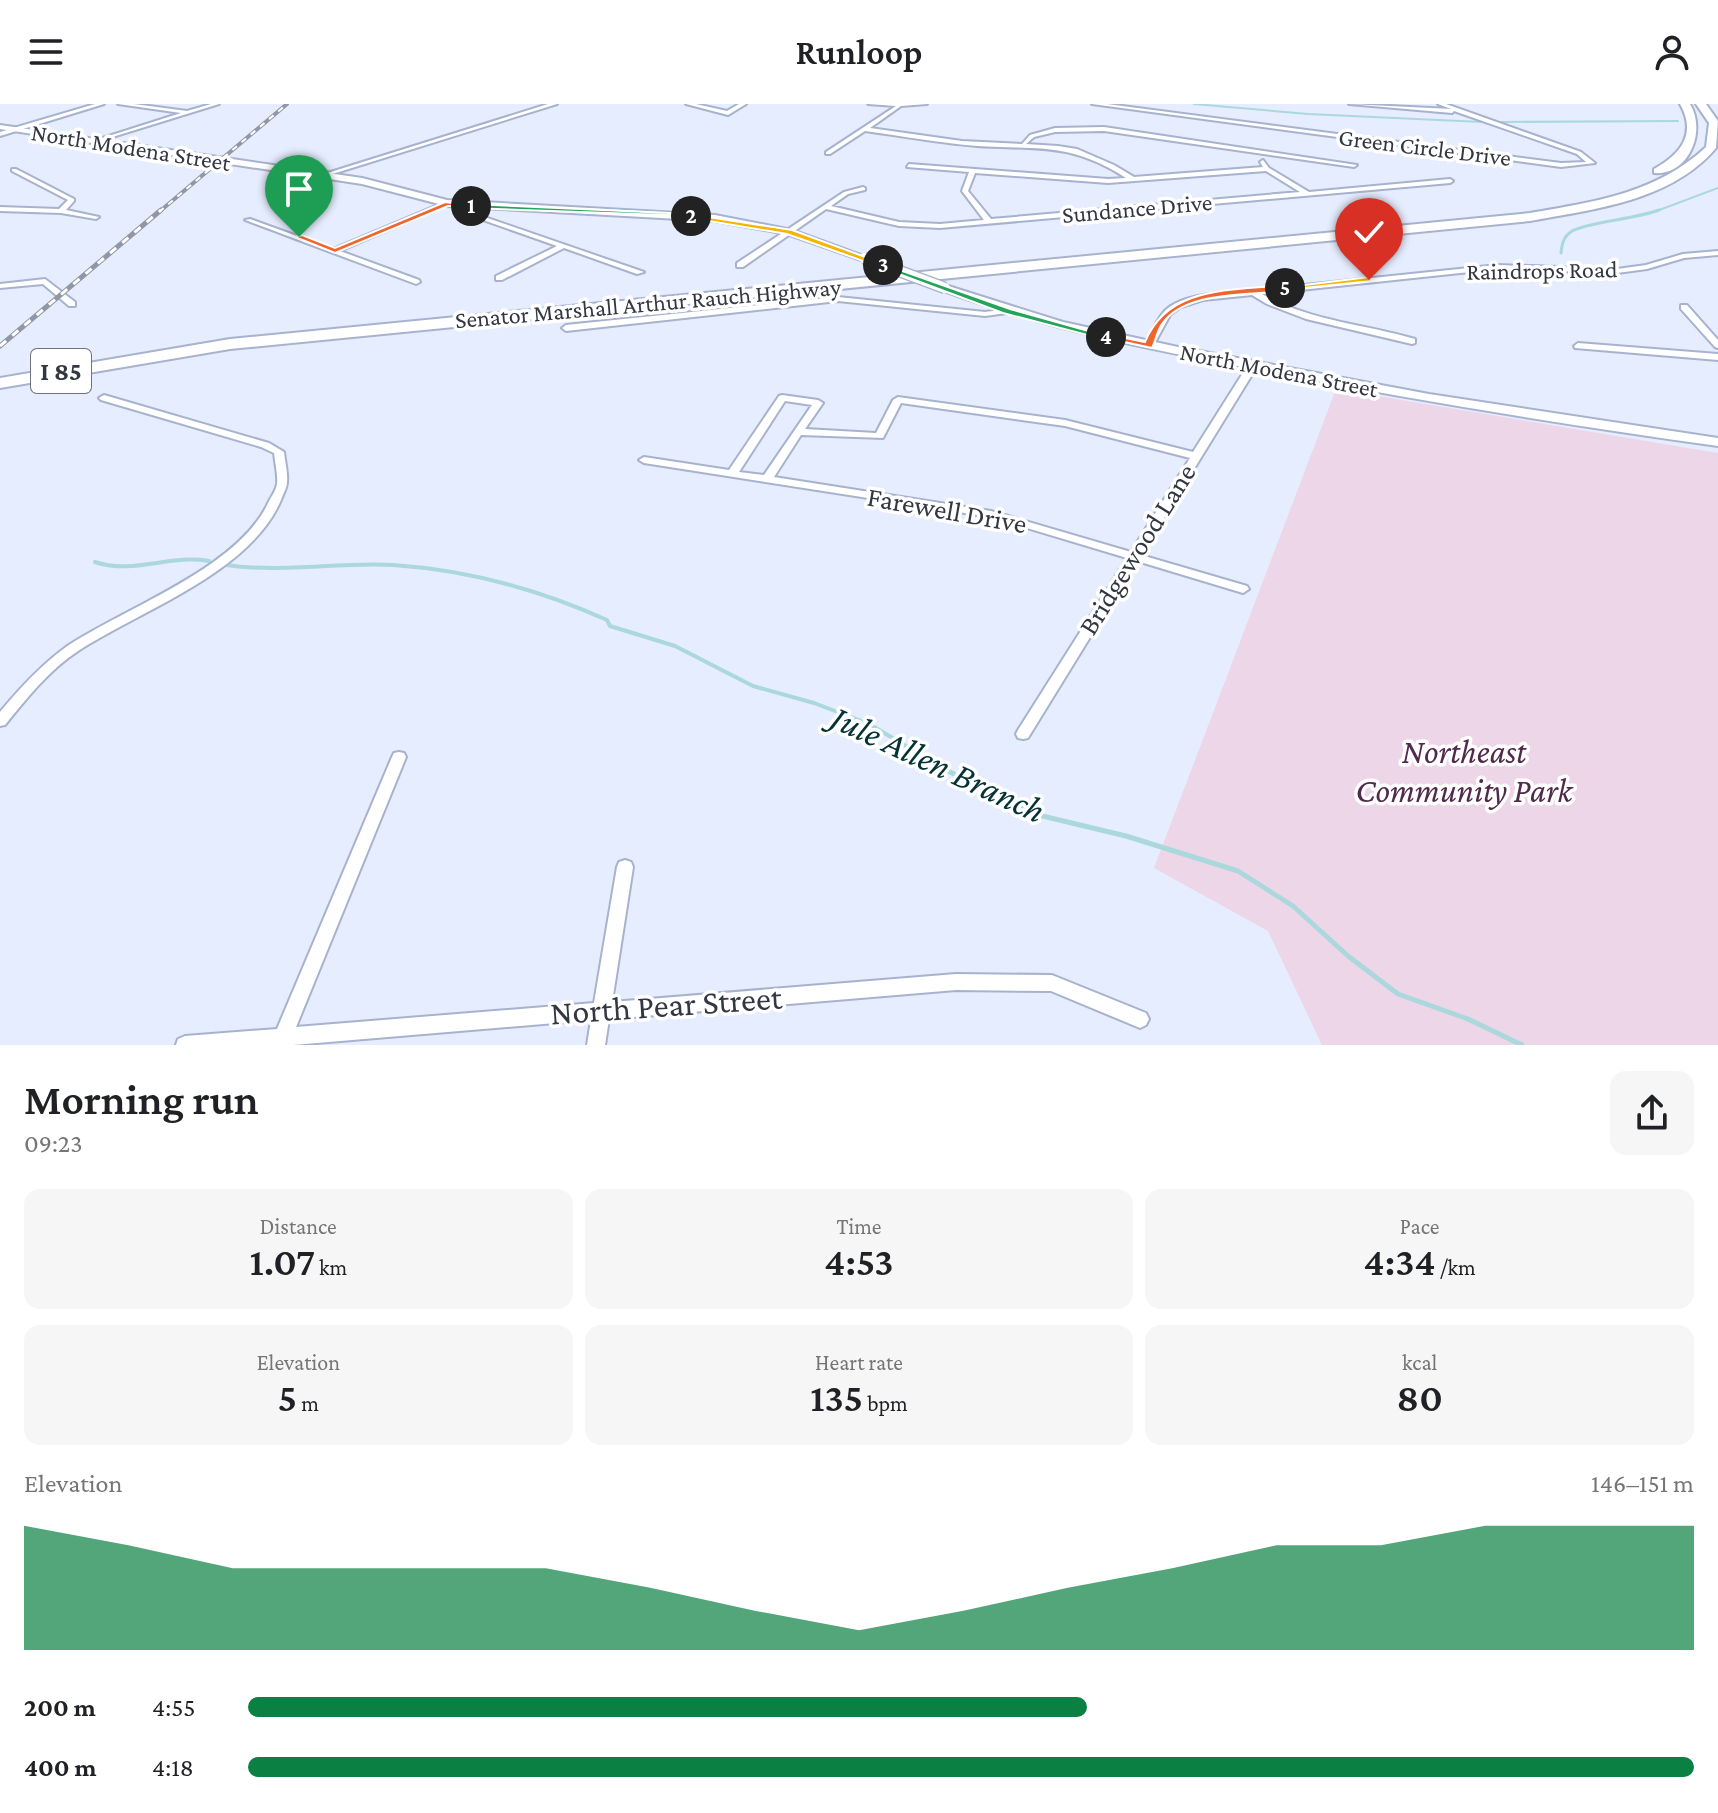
<!DOCTYPE html>
<html lang="en">
<head>
<meta charset="utf-8">
<style>
	:root { --surface:#fff; --page:#f6f6f6; --text:#202124; --muted:#757577; --accent:#0b8043 }
	body { margin:0; font-family:"Crimson Pro",serif; background:var(--page); color:var(--text); height:100vh; display:flex; flex-direction:column; font-size:30px; white-space:nowrap }
	* { box-sizing:border-box; margin:0 }
	p { font-size:26px; color:var(--muted) }
	.icon { flex:none; width:44px; height:44px; fill:none; stroke:currentColor; stroke-width:2; stroke-linecap:round; stroke-linejoin:round }
	.map { position:relative; height:941px; overflow:hidden }
	.drawer { display:flex; flex-direction:column; background:var(--surface); flex:1 }
	.drawer>* { flex:none }
	.pin { position:absolute; display:grid; place-items:center; width:68px; height:68px; color:#fff; margin:-82px -34px; border-radius:50% 50% 50% 0; rotate:-45deg; box-shadow:0 0 8px #0007 }
	.pin .icon { rotate:45deg }
	.km { position:absolute; width:40px; height:40px; margin:-20px; border-radius:50%; background:#222; color:#fff; font-size:22px; line-height:40px; text-align:center }
	.round { display:grid; place-items:center; flex:none; width:84px; height:84px; border-radius:16px; background:var(--page) }
	.overview { display:flex; align-items:center; justify-content:space-between; height:136px; padding:0 24px }
	h1 { font-size:44px; font-weight:600; line-height:60px }
	.metrics { display:grid; grid-template-columns:repeat(3,1fr); gap:12px; height:136px; padding:8px 24px }
	.metrics div { display:grid; align-content:center; border-radius:16px; background:var(--page); text-align:center }
	.metrics b { font-size:40px; font-weight:600 }
	.metrics small { font-size:22px; font-weight:400 }
	.metrics p { font-size:22px }
	.chart { height:224px; padding:16px 24px }
	.chart p { display:flex; justify-content:space-between }
	.chart svg { width:100%; height:144px; margin-top:8px; fill:var(--accent); opacity:.7 }
	ul { padding:0 24px; list-style:none; font-size:26px }
	li { display:grid; grid-template-columns:128px 96px 1fr; align-items:center; height:60px }
	li i { height:20px; border-radius:10px; background:var(--accent) }
	header { display:flex; justify-content:space-between; align-items:center; height:104px; padding:0 24px; background:var(--surface); font-size:36px; font-weight:600 }
	.map>svg:first-child { display:block }
</style>
</head>
<body>
<header><svg class="icon" aria-label="menu" viewBox="0 0 24 24"><path d="M4 6h16M4 12h16M4 18h16"/></svg>Runloop<svg class="icon" aria-label="person" viewBox="0 0 24 24"><circle cx="12" cy="8" r="4"/><path d="M4 21q1-7 8-7t8 7"/></svg></header>
<div class="map">
<svg width="1718" height="941" viewBox="0 0 1718 941">
	<rect width="100%" height="100%" fill="#e6edfe"/>
	<!-- green -->
	<path fill="#eed6e9" d="M1336,285L1718,349V941H1322L1268,827L1154,764Z"/>
	<g fill="none" stroke-linecap="round" stroke-linejoin="round">
		<!-- stream-far3 -->
		<path stroke="#abd8dc" stroke-width="2" d="M1194,0L1308,10L1482,18
			M1502,18L1678,17
			M1654,108L1718,84"/>
		<!-- stream-far2 -->
		<path stroke="#abd8dc" stroke-width="3" d="M1561,149C1562,140 1563,133 1572,127C1588,118 1636,115 1659,106"/>
		<!-- stream-far1 -->
		<path stroke="#abd8dc" stroke-width="4" d="M95,458C133,471 170,450 209,457
			M226,461C282,469 337,458 393,461C469,466 538,485 607,516L610,522L675,542L753,582L814,599L869,620L920,650"/>
		<!-- stream -->
		<path stroke="#abd8dc" stroke-width="5" d="M916,648L993,693L1034,710L1126,732L1238,767L1293,802L1348,852L1398,890L1468,915L1522,941"/>
		<defs>
			<path id="street" d="M95,0H104L0,32V28Z
				M118,0H134L187,7L211,0H219L93,39V37L181,9Z
				M548,0H557L326,72L321,71Z
				M686,0H696L727,7L739,0H746L728,11Z
				M868,0H927L901,2L870,24L962,37L1022,40L1030,31L1055,24L1104,23L1357,61L1354,63L1104,27L1055,28L1034,33L1026,40L1058,42L1077,45L1114,61L1134,73L1263,63L1260,58L1263,56L1269,64L1309,88L1450,75L1453,77L1450,79L940,124L899,122L826,105L743,163H737V159L844,88L863,83L865,84V86L848,90L831,102L899,118L940,120L984,116L962,87L969,68L907,63L909,60L1108,75L1126,74C1070,38 1039,46 977,42C939,39 902,32 865,27L830,50H826V48L896,2ZM1266,67L1300,88L991,115L968,87L975,69L1108,79Z
				M1092,0H1107L1561,59L1586,58L1577,50L1454,7L1452,9L1349,0L1451,5L1438,0H1446L1581,48L1595,59L1561,63Z
				M12,65H16L74,95V97L66,106L99,113L96,115L61,109L0,107V103L59,105L68,96L12,67Z
				M445,98L450,99L340,147L419,176L420,178L416,180L245,116L250,115L333,145Z
				M475,102L480,103L473,109L644,168L637,170L564,144L502,176H496V172L557,142L466,110V108Z
				M1718,147V151L1684,154L1647,165L1617,169L1498,165L1262,190C1309,217 1364,220 1415,235V239L1412,240L1306,215L1267,200L1252,191L1203,196L1181,203L1170,211L1152,244L1145,242C1151,231 1155,218 1163,209C1179,189 1224,189 1247,187L1251,185L1255,186L1498,161L1617,165L1646,161L1683,150Z
				M45,175L75,198V202H69L43,180L0,184V180Z
				M838,193L985,208L1007,205L1011,207L1007,209L985,212L838,197L566,227L562,224L566,221Z
				M1681,201H1687L1718,236V244L1715,243L1681,205Z
				M1578,239L1718,250V256L1575,244L1574,242Z
				M1253,258L1258,261L1141,451L1247,482L1249,485L1243,489L1137,457L1028,634L1023,635L1018,634L1016,630L1018,626L1127,454L990,413L644,359L639,356L644,353L729,366L779,292L782,291L818,296L823,299L805,325L876,329L893,296L898,293L1065,316L1193,348L1248,261ZM785,297L812,301L764,371L739,368ZM901,299L1065,322L1190,354L1131,448L991,407L774,373L801,331L883,334Z
				M104,291L269,339L284,348C285,358 288,369 287,378C287,384 283,390 281,396C250,469 141,506 78,547C49,566 27,594 5,621L0,622V608C20,584 41,561 66,543C124,504 240,464 269,397C272,392 276,386 277,380C278,371 275,359 274,349L261,343L101,296L99,294Z
				M399,648L404,649L406,653L296,923L594,899L617,763L619,758L625,756L631,758L633,763L612,898L956,870L1052,871L1146,909L1149,915L1146,921L1140,924L1051,887L956,886L609,915L605,941H587L591,916L293,941H176L178,935L185,932L277,925L392,653L394,649Z"/>
			<path id="secondary" d="M0,21L362,74L447,96L715,111L792,126L869,154L864,157L787,130L715,117L447,102L362,80L0,25Z
				M945,181L1063,218L1178,243L1429,290L1718,334V342C1568,321 1419,297 1270,268C1158,247 1048,226 941,186L940,184Z"/>
			<path id="highway" d="M1680,0H1690C1707,28 1688,72 1654,69V65C1681,50 1697,30 1680,0Z
				M1696,0H1706L1718,17L1716,44C1671,97 1595,105 1530,117L230,245L0,284V274L230,235L1530,109C1594,98 1657,89 1706,43L1709,19Z"/>
		</defs>
		<!-- street casing -->
		<use href="#street" stroke="#a7b3ce" stroke-width="4"/>
		<!-- secondary casing -->
		<use href="#secondary" stroke="#a7b3ce" stroke-width="4"/>
		<!-- highway casing -->
		<use href="#highway" stroke="#a7b3ce" stroke-width="4"/>
		<!-- street -->
		<use href="#street" fill="#fff" fill-rule="evenodd"/>
		<!-- secondary -->
		<use href="#secondary" fill="#fff" fill-rule="evenodd"/>
		<!-- highway -->
		<use href="#highway" fill="#fff" fill-rule="evenodd"/>
		<defs>
			<path id="rail-far1" d="M159,108L287,0"/>
			<path id="rail" d="M0,242L161,106"/>
		</defs>
		<!-- rail-far1 casing -->
		<use href="#rail-far1" stroke="#9197a5" stroke-width="4"/>
		<!-- rail casing -->
		<use href="#rail" stroke="#9197a5" stroke-width="5"/>
		<!-- rail-far1 -->
		<use href="#rail-far1" stroke="#fff" stroke-width="2" stroke-dasharray="6" stroke-linecap="butt"/>
		<!-- rail -->
		<use href="#rail" stroke="#fff" stroke-width="3" stroke-dasharray="8" stroke-linecap="butt"/>
		<defs>
			<path id="secondary-bridge" d="M864,154L945,184"/>
		</defs>
		<!-- secondary-bridge casing -->
		<use href="#secondary-bridge" stroke="#a7b3ce" stroke-width="13" stroke-linecap="butt"/>
		<!-- secondary-bridge -->
		<use href="#secondary-bridge" stroke="#fff" stroke-width="10"/>
	</g>
	<!-- split-1 -->
	<path fill="#f0652b" stroke="#fff" stroke-width="2" d="M445,98L475,102H448L335,149L295,133L302,131L335,144Z"/>
	<!-- split-2 -->
	<path fill="#22a559" stroke="#fff" stroke-width="2" d="M471,100L691,110L695,112L468,104Z"/>
	<!-- split-3 -->
	<path fill="#f5b400" stroke="#fff" stroke-width="2" d="M689,110L792,126L887,161L880,163L787,130L691,114Z"/>
	<!-- split-4 -->
	<path fill="#22a559" stroke="#fff" stroke-width="2" d="M880,159L1010,205L1110,233L1106,236L1003,209L880,163Z"/>
	<!-- split-5 -->
	<path fill="#f0652b" stroke="#fff" stroke-width="2" d="M1285,181L1288,186C1250,193 1187,185 1162,220C1157,227 1156,236 1152,244L1101,233L1106,230L1145,238C1168,181 1232,187 1285,181Z"/>
	<!-- split-6 -->
	<path fill="#f5b400" stroke="#fff" stroke-width="2" d="M1369,173L1372,177L1285,186L1280,184Z"/>
	<g text-anchor="middle" dominant-baseline="central" stroke-width="7" stroke-linejoin="round" paint-order="stroke">
		<!-- far-street labels -->
		<g font-size="24" fill="#333742" stroke="#fff">
			<text transform="translate(131 43) rotate(9)">North Modena Street</text>
			<text transform="translate(1425 43) rotate(7)">Green Circle Drive</text>
			<text transform="translate(1137 104) rotate(-5)">Sundance Drive</text>
			<text transform="translate(1542 166) rotate(-1)">Raindrops Road</text>
			<text transform="translate(648 199) rotate(-5)">Senator Marshall Arthur Rauch Highway</text>
			<text transform="translate(1279 266) rotate(11)">North Modena Street</text>
		</g>
		<!-- shield labels -->
		<rect fill="#fff" stroke="#70737b" stroke-width="2" x="31" y="245" width="60" height="44" rx="6"/>
		<g font-size="26" font-weight="bold" fill="#333742">
			<text x="61" y="267">I 85</text>
		</g>
		<!-- street labels -->
		<g font-size="28" fill="#333742" stroke="#fff">
			<text transform="translate(947 406) rotate(10)">Farewell Drive</text>
			<text transform="translate(1137 445) rotate(-58)">Bridgewood Lane</text>
		</g>
		<!-- near-park labels -->
		<g font-size="34" font-style="italic" fill="#50294b" stroke="#fff">
			<text x="1464" y="647">Northeast<tspan x="1464" dy="39">Community Park</tspan></text>
		</g>
		<!-- near-street labels -->
		<g font-size="34" fill="#333742" stroke="#fff">
			<text transform="translate(666 901) rotate(-4)">North Pear Street</text>
		</g>
		<!-- near-water labels -->
		<g font-size="36" font-style="italic" fill="#053235" stroke="#fff">
			<text transform="translate(938 660) rotate(25)">Jule Allen Branch</text>
		</g>
	</g>
</svg>
<div class="pin" style="left:299px;top:133px;background:#1e9e55"><svg class="icon" aria-label="arrive" viewBox="0 0 24 24"><path d="M6 21V4h12l-3 4 3 4H6"/></svg></div>
<div class="pin" style="left:1369px;top:176px;background:#d93025"><svg class="icon" aria-label="check" viewBox="0 0 24 24"><path d="M5 12l5 5 9-10"/></svg></div>
<b class="km" style="left:471px;top:102px">1</b>
<b class="km" style="left:691px;top:112px">2</b>
<b class="km" style="left:883px;top:161px">3</b>
<b class="km" style="left:1106px;top:233px">4</b>
<b class="km" style="left:1285px;top:184px">5</b>
</div>
<section class="drawer">
<div class="overview"><div><h1>Morning run</h1><p>09:23</p></div><a class="round"><svg class="icon" aria-label="share" viewBox="0 0 24 24"><path d="M12 15V3M7 8l5-5 5 5M5 13v7h14v-7"/></svg></a></div>
<div class="metrics">
<div><p>Distance</p><b>1.07<small> km</small></b></div>
<div><p>Time</p><b>4:53</b></div>
<div><p>Pace</p><b>4:34<small> /km</small></b></div>
</div>
<div class="metrics">
<div><p>Elevation</p><b>5<small> m</small></b></div>
<div><p>Heart rate</p><b>135<small> bpm</small></b></div>
<div><p>kcal</p><b>80</b></div>
</div>
<div class="chart"><p><span>Elevation</span>146–151 m</p>
<svg viewBox="0 0 160 44" preserveAspectRatio="none"><path d="M0 44V6L10 12L20 19L30 19L40 19L50 19L60 25L70 32L80 38L90 32L100 25L110 19L120 12L130 12L140 6L150 6L160 6V44z"/></svg>
</div>
<ul>
<li><b>200 m</b>4:55<i style="width:58%"></i></li>
<li><b>400 m</b>4:18<i style="width:100%"></i></li>
</ul>
</section>
</body>
</html>
